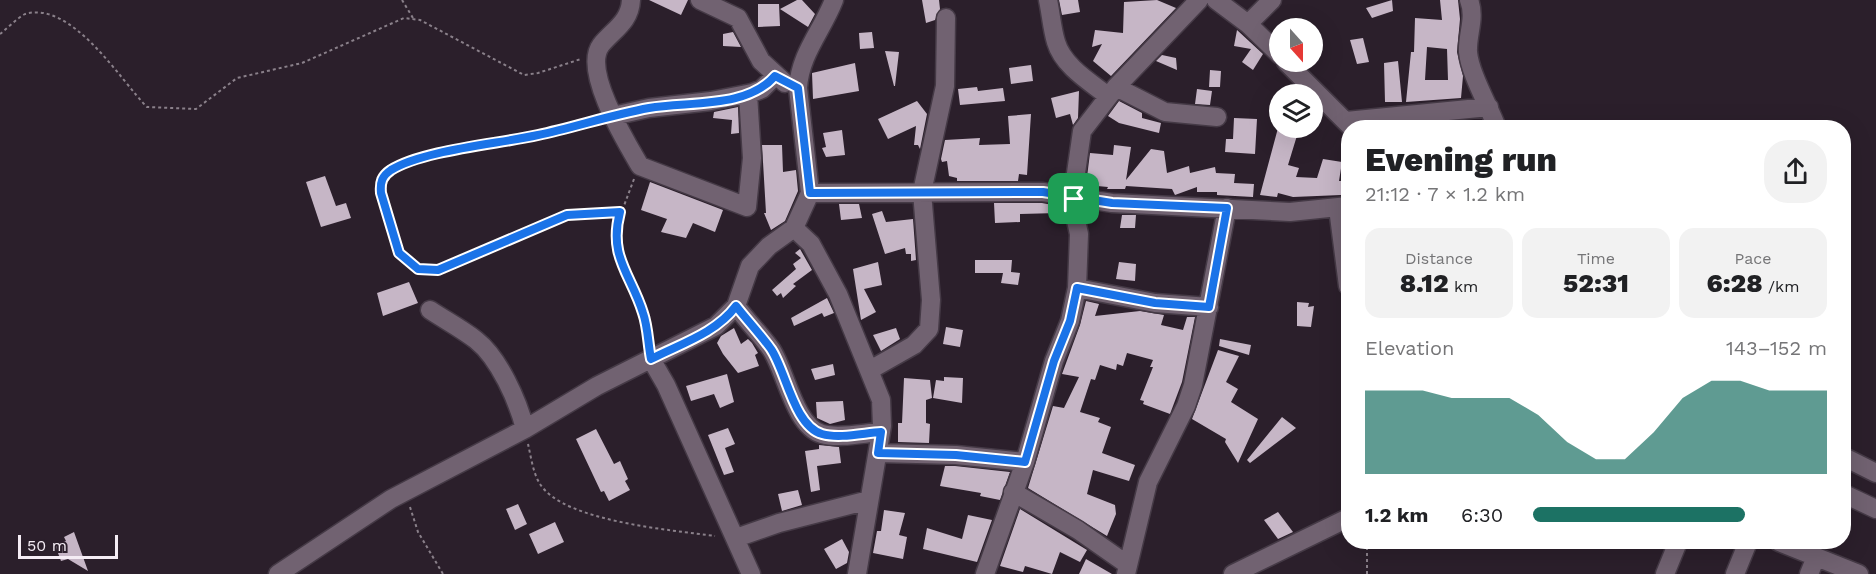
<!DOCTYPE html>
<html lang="en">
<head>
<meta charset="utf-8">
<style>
	:root { --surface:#fff; --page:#f2f2f2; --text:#202124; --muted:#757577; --accent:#1c7264 }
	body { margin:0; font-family:"Work Sans",sans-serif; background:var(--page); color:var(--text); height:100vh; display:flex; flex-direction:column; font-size:22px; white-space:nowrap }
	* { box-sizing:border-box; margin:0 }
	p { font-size:20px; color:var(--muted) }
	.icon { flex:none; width:33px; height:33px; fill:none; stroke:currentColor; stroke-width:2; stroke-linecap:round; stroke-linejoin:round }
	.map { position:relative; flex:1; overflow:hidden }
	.panel { position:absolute; left:1341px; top:120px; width:510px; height:429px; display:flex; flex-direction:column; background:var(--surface); border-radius:24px; box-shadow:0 6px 24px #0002 }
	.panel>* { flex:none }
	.needle { width:39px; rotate:159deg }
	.fabs { position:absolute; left:1269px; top:18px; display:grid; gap:12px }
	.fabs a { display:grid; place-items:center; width:54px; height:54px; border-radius:50%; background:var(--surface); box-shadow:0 6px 24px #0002; font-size:30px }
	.scale { position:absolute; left:18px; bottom:15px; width:100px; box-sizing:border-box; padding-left:6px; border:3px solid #f5edf5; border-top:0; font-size:16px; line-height:21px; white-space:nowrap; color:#f5edf5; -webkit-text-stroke:4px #2b1f2b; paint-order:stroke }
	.pin { position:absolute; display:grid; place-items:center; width:51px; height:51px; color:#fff; margin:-26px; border-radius:12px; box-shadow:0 3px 9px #0006 }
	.round { display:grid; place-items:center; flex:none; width:63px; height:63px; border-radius:24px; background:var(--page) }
	.head { display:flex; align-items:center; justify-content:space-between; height:102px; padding:0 24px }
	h1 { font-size:33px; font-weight:800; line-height:45px }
	.figures { display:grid; grid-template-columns:repeat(3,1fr); gap:9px; height:102px; padding:6px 24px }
	.figures div { display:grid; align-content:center; border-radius:15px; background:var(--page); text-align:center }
	.figures b { font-size:26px; font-weight:800 }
	.figures small { font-size:16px; font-weight:400 }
	.figures p { font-size:16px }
	.chart { height:168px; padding:12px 24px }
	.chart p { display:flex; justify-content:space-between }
	.chart svg { width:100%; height:108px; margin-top:6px; fill:var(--accent); opacity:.7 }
	ul { padding:0 24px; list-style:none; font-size:20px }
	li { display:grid; grid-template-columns:96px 72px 1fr; align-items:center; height:45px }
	li i { height:15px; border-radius:8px; background:var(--accent) }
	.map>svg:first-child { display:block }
</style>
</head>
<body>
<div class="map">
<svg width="1876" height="574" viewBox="0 0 1876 574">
	<rect width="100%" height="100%" fill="#2b1f2b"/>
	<!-- building -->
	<path fill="#c6b6c6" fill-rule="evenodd" d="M649,0H688L681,15Z
		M797,0H802L815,14L808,27L780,9Z
		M922,0H939L940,9L935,20L926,23Z
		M1059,0H1078L1080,12L1062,15Z
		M1157,0L1176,8L1111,76L1093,61L1102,44L1092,47L1095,30L1123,33L1124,2Z
		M1392,0L1393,11L1372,18L1366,8Z
		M1440,0H1458L1460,19L1457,52L1463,76L1461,98L1406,102L1411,52H1414L1415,18L1442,20ZM1427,47L1447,49L1448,80H1425Z
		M758,4H779L780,26L758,27Z
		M1237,30L1263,54L1253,70L1242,62L1251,49L1234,46Z
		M733,32L741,47L723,46V34Z
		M872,32L874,48L860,49L859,33Z
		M1363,38L1369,62L1357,64L1350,40Z
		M885,51L899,52L895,86H894Z
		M1162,55L1176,58L1177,70L1156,61Z
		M1398,61L1402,102H1385L1384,63Z
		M855,63L859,91L813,99L812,73Z
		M1031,65L1033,81L1011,84L1009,68Z
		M1210,70L1221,71L1220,87H1209Z
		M977,87L978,91L1003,88L1005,101L960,105L958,89Z
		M1197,89L1212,91L1210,105L1195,104Z
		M1079,91L1078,118L1073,125L1070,114L1056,118L1051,98Z
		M917,101L927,114L920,149L918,145H914L916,126L888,139L878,119Z
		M1119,101L1142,113V118L1161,123L1159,133L1119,123L1108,116Z
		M738,107L739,133L731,134L732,120L713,118L714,112Z
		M1031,114L1027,175L1019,174L1018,181H957V178L949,176L947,161L942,162L941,159L945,140L980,138L979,145L1010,144L1008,116Z
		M1234,118L1257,119L1255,154L1225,152L1226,139H1233Z
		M1278,128L1299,129L1288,165L1299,168L1296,177L1317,178L1323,159L1342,162L1339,181H1344L1341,195L1293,197L1278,193L1277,197L1260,195Z
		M842,130L845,155L826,157L822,148L826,147L823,133Z
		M762,145H782L783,172L796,170L798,191L785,221L771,230L764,213H766Z
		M1114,145L1131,147L1126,180L1151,149L1164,151L1167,173L1189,166L1190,173L1215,167L1216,173L1235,174L1234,183L1254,184L1253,197L1217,195V192H1197V187L1175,195L1172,189L1126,186L1125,189H1107L1108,187L1086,185L1090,153L1113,155Z
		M325,176L336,206L346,203L351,218L321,227L306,182Z
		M650,182L723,210L715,232L693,223L686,238L661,232L667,219L641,210Z
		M994,203H1042L1058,206V213L1020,214V222L995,223Z
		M839,204H859L862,218L841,220Z
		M882,211L886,222L913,219L916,260L911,261V254H906L905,248L885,254L872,214Z
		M1122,215H1136L1135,228H1120Z
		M800,249L812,270L793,284L796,286L783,298L781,293L777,296L772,290L796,269L793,264L801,258L795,253Z
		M975,260H1012L1011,272L1020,273L1018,285L1001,283L1003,273H975Z
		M878,262L882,285L864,289L876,312L861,320L853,269Z
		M1119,262L1136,264L1135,281L1116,279Z
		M409,282L418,303L383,316L377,293Z
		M827,298L834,313L824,317L822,313L794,326L791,318Z
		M1086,301L1099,304L1095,316L1140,311L1164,315L1161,325L1183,330L1187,317H1195L1182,382L1170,414L1143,404L1144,401L1140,400L1153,367H1150L1153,360L1127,353L1123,366L1117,364L1116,370L1100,365L1095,380L1091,379L1080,412L1100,418L1098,422L1111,427L1102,453L1135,465L1129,481L1093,470L1087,494L1115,505L1116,514L1107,536L1028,488L1053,406L1064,408L1079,377L1062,374L1080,325Z
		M1297,302L1309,303L1308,307L1314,306L1311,327L1297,326Z
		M946,327L963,330L960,347L943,344Z
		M734,328L741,344L748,339L752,343L758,353L755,355L759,366L738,373L723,354L717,343L721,336Z
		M896,328L900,339L881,351L873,335Z
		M1220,339L1251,345L1249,355L1219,346Z
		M1218,350L1239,356L1226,382L1238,389L1231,402L1258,419L1238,463L1225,442L1226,439L1192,419Z
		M833,364L835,375L815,380L811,369Z
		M727,374L734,402L720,408L714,394L691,401L686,386Z
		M944,377L963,378L962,403L933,398L936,380L944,381Z
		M904,378L930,380L932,398L926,400V423L930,424L929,443L898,442V423H902Z
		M843,401L845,420L830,424L817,418L816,402Z
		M1282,417L1296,428L1250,463L1247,460Z
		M728,428L735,444L725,448L734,472L724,475L708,435Z
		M596,429L614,464L620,461L628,479L625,481L630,490L609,501L604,491L601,492L576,439Z
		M819,445L839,447L841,463L817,466L820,490L811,492L805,451L819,449Z
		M945,466H955L1010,472L1000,500L980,496L981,493L940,486Z
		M798,490L802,505L782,511L778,494Z
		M518,504L527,524L515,530L506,509Z
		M1020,509L1087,550L1080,562L1060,552L1052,574L1025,566L1023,572L1000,566Z
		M884,510L905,513L899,535L907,537L903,559L873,553L877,531H881Z
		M1278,512L1293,532L1278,539L1264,520Z
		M968,515L992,520L977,562L923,549L927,528L962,539Z
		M555,522L564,542L538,554L529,534Z
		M74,532L88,571L68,559L61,561L55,545L66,541L64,537Z
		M842,539L849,552L847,563L836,569L824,549Z
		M1086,559L1112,574H1079Z"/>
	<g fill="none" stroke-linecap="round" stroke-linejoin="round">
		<defs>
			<path id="minor" d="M631,0C630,22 613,30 601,45C582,70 626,142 640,166L747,207L752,158L748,94
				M700,0L738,18L761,61L785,83
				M1048,0C1051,14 1052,29 1056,42C1063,66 1090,82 1108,96
				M1216,0L1248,24L1280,55
				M1469,0C1476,18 1467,34 1468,52C1470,74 1489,106 1497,128
				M1248,24L1272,0
				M1286,62L1352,128
				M1116,87L1165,112L1217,117
				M613,116L649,108L711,101L752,93L762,89L775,76
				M1346,121L1489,107
				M810,193L798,88C800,54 822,31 834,0
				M1338,208L1348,286
				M794,228L811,244L838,294L881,400L882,426L857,574
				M1077,288L1155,303L1209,307
				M736,306C747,321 760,334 771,349C786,371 794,426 822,434C839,439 864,433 881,432
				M430,310C445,320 462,329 476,340C499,358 518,401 525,429
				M651,359L666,385L751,574
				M870,370L914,345L929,329L931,300L922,192L945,86L946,18
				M878,453L956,455L1025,462
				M1844,457L1876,473
				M1013,492L1078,530L1128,565
				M1844,494L1876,509
				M736,538L779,523L869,500
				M1779,542L1859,574
				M278,574L391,499L525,429L597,386L716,326L736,306L750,266L769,246L794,228L810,193L1043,192L1112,203L1290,212L1348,206
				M985,574L1025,462L1054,361L1070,321L1077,288L1079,234L1075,216L1074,187L1082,131L1116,87L1199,0
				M1126,574L1148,482L1186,406L1193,385L1227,208
				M1233,574L1348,518
				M1665,574L1678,542
				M1735,574L1748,542
				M1809,574L1816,557"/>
		</defs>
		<!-- minor casing -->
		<use href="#minor" stroke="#453a46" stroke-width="21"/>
		<!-- path -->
		<path stroke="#8a808a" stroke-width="2" stroke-dasharray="3 3" stroke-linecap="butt" d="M402,0L413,18
			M0,34C8,28 16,19 25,14C72,0 121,81 147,107L196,109L237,78L302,63L404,18L420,20L524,75L538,73L581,59
			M599,120L510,141L415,159L385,174L380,183L381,193C392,236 395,282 452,266L545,222L567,215L620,212
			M634,179L616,227V246L623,271L643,311L648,344
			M528,444C531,457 533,473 540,484C564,522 673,530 715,536
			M410,507L418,532L443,574
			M1367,574V542"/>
		<!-- minor -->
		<use href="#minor" stroke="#716271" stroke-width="18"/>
	</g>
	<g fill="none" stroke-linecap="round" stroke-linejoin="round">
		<defs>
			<path id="route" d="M775,76L798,88L810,193L1043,192L1112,203L1227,208L1209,307L1155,303L1077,288L1070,321L1054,361L1025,462L956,455L878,453L881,432C864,433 839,439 822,434C794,426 786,371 771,349C760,334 747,320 736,306C716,333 680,344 651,359C648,344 648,327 643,313C631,274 608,257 620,212L567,215L438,270L418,269L399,253L381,193C380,182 382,176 391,170C423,150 498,144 538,135C575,127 611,115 649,108C689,101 746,109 775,76Z"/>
		</defs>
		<!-- route casing -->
		<use href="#route" stroke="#fff" stroke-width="12"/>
		<!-- route -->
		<use href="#route" stroke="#1a73e8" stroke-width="8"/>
	</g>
</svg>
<div class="fabs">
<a><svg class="needle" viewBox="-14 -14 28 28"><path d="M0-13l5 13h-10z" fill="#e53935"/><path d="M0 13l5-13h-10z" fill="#757577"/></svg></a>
<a><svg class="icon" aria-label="layers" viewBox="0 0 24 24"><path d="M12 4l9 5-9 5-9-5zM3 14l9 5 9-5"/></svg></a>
</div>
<div class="scale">50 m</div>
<div class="pin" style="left:1074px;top:199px;background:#1e9e55"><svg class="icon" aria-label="arrive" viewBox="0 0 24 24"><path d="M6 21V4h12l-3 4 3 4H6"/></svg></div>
<section class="panel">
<div class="head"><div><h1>Evening run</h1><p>21:12 · 7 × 1.2 km</p></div><a class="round"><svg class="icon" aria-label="share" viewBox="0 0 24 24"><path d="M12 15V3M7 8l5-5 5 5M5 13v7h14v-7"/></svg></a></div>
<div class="figures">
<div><p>Distance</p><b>8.12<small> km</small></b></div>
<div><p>Time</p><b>52:31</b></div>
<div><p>Pace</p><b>6:28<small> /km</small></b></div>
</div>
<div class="chart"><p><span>Elevation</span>143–152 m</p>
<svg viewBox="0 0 160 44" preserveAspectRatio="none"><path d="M0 44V10L10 10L20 10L30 13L40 13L50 13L60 20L70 31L80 38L90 38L100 27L110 13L120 6L130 6L140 10L150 10L160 10V44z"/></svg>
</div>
<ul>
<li><b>1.2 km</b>6:30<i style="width:72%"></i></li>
</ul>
</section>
</div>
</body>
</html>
